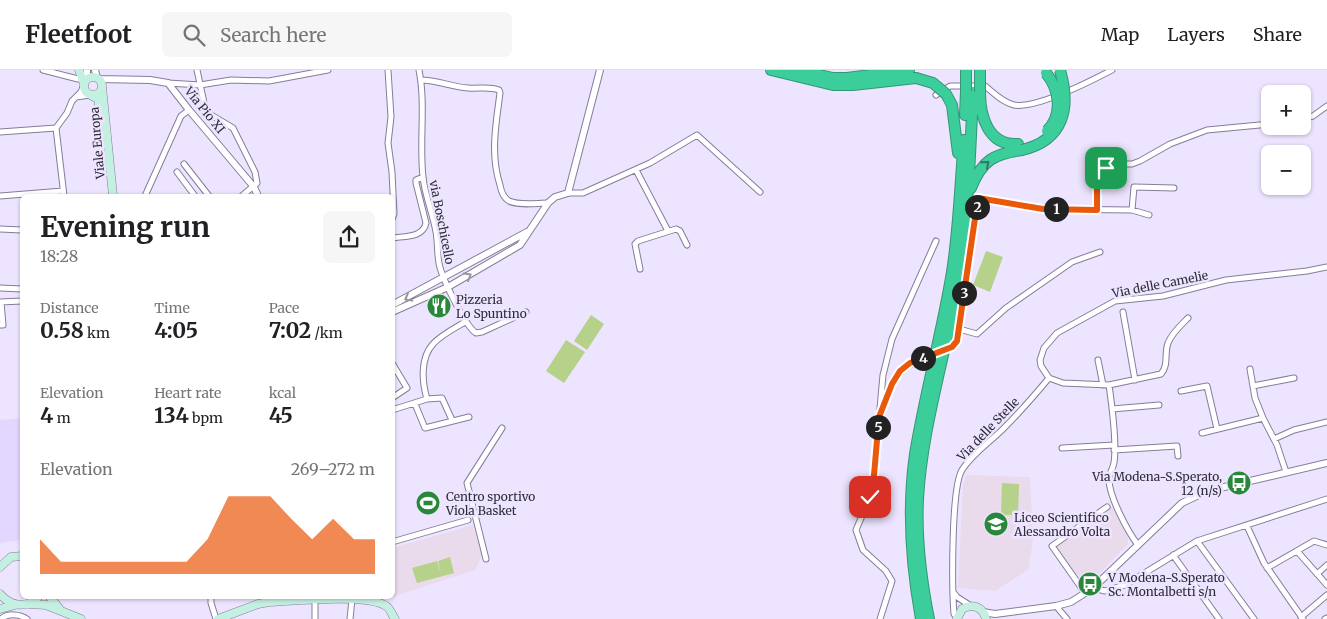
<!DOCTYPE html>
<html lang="en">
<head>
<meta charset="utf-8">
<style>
	:root { --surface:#fff; --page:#f6f6f6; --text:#202124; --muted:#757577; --line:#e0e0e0; --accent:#ea580c }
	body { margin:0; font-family:Merriweather,serif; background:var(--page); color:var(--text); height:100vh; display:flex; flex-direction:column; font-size:19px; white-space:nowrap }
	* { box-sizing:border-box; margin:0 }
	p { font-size:16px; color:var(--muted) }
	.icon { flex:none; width:28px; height:28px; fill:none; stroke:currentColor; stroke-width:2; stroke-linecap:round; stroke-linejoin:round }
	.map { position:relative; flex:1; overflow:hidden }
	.sheet { position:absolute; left:20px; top:124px; width:375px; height:405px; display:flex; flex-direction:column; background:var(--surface); border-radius:8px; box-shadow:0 1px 4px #0004 }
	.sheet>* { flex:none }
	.tools { position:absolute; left:1261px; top:15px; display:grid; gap:10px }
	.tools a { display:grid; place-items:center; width:50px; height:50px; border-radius:8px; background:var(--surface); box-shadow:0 1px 4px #0004; font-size:25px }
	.pin { position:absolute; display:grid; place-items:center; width:42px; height:42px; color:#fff; margin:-21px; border-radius:10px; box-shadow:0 2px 8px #0006 }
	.km { position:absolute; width:25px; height:25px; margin:-12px; border-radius:50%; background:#222; color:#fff; font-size:14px; line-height:25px; text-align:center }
	.round { display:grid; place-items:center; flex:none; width:52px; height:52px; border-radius:8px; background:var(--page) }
	.headline { display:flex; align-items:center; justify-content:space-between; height:85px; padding:0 20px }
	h1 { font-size:28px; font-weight:700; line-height:38px }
	.stats { display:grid; grid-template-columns:repeat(3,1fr); gap:8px; height:85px; padding:5px 20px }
	.stats div { display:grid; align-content:center }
	.stats b { font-size:21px; font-weight:700 }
	.stats small { font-size:14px; font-weight:400 }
	.stats p { font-size:14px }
	.chart { height:140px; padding:10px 20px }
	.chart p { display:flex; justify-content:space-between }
	.chart svg { width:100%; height:90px; margin-top:5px; fill:var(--accent); opacity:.7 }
	header { display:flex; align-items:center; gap:30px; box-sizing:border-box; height:70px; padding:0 25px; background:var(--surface); border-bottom:1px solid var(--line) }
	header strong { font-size:24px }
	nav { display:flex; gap:28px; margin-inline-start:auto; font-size:18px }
	.search { width:350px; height:45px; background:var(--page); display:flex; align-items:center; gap:12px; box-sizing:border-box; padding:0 18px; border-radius:8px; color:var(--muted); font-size:19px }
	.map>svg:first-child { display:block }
</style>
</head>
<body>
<header>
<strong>Fleetfoot</strong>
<div class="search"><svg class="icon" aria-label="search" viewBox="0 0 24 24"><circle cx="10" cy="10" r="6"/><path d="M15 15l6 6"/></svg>Search here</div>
<nav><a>Map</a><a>Layers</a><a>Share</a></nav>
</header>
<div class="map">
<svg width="1327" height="549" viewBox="0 0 1327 549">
	<rect width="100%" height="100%" fill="#ede5ff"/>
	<!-- built -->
	<path fill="#e4d7ff" d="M22,348V470L0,473V350Z"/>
	<!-- education -->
	<path fill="#e9daec" d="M966,405L1030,407L1033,471L1028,500L995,521L958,518L963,415Z
		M1112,437L1128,469V474L1099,504L1085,516L1078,504L1075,506L1055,477Z
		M473,455L482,486L475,500L389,528L380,526H392L393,478Z"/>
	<!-- green -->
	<path fill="#b6d189" d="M986,181L1003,187L990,222L973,215Z
		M591,245L604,254L587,280L574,271Z
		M566,270L585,282L564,313L546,301Z
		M1002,413L1019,414L1018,445H1001Z
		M450,487L454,503L417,513L412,498L437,491L441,504L438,491Z"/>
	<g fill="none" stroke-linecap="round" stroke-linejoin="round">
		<defs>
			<path id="minor" d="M43,0L78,9
				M197,0L206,42L233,58L255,102L257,113L242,126
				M388,0L391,47L388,73L392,102L394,144L392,149
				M419,0C426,35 419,71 423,107C425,126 433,144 436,162C438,173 437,183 439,193C441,206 465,256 476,263L482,262L526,242
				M421,10C437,10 452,17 468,18C479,19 489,16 499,20L500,23C496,54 490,84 500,115C501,121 504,128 509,131C520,136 537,133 548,133
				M168,13L200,15L231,10L269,11L328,0
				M83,17L81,22L76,27L90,25
				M936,25L950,16H985C994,23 1002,32 1014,35C1036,39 1091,11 1112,0
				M1302,49L1313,46L1327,36
				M0,62L56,58
				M184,94L209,126
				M636,100L668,161
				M177,102L195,126
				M568,123H583L650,93L697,65L760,122
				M0,126L63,121
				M64,126L56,58L67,43L72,31L76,27
				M145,126L181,46L189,40
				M1097,140V110L1106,98L1113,94H1132L1140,91L1170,74L1207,60L1270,54
				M1132,140L1134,117L1174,118
				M0,159L22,160
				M392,168C405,166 423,168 426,153L416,113V110L423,107
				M640,199L635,174L638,171L676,159L680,161L687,175
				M0,218L22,219
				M0,232L22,231
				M1123,242L1135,310
				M1188,248C1181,255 1172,263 1168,273C1164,284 1169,295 1161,304L1109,315L1063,313L1049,308L1041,296L1040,290L1044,278L1057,263L1115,231L1163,226L1226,210L1307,201L1327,197
				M0,255H3L1,232
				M959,259L977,264L1006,238L1072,192L1100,182
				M952,277L957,271L978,128L1043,139L1132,140L1149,145
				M1098,290L1103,315
				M392,293L407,318L392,328
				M1250,299L1255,328L1263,348L1277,375L1286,402
				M1109,315C1112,336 1117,373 1114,393C1113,398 1110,403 1109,408C1108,425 1128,462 1138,475
				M1253,316L1294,308
				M1181,321L1207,316L1217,359
				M427,329C422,312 420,288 433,274C441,265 455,258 465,252
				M415,334L425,358L469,347
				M1112,339L1159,335
				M392,340L427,329L442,328L452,350
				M881,342C894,314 892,302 923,288
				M1202,363L1263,348
				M1274,369L1294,360L1327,352
				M1062,378L1114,375
				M1114,380L1177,376L1178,386
				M1247,456L1264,493L1303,549
				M1197,471L1254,549
				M392,472L468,450
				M1297,481L1327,515
				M1173,485L1219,549
				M486,489L467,413L502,358
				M1267,498L1314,471L1327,475
				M1317,504L1327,495
				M1093,518L1105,521L1125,515L1197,471L1327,429
				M954,523L957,527L971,536
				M1085,523L1052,476L1107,437
				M211,526V533L216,549
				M1056,536L1067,549
				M957,547L954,544C952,519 951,418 962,400C972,384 990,372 1003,359C1019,343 1034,326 1049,308
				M1301,547L1327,525
				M1,549C7,543 20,544 27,549
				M315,549V529
				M350,549L352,529
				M880,549L892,511L886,501L863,480L856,460L870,427L874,405L883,305L892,269L936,171
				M1325,549L1327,548"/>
			<path id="tertiary" d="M87,0V8
				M95,0L97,8
				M99,9L150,10L168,13L189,40L254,117L258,126
				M392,235L527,162
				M392,242L448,217L520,175L548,133L555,127L568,123L600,0
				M983,542L995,544L1056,536L1071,532L1093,518L1182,433L1207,421L1327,393"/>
			<path id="secondary" d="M79,0L84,14
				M84 16a9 9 0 1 1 18 0a9 9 0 1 1-18 0Z
				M102,17L113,126
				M92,26L98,29L100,42
				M0,497L11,487L22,486
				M0,524C11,537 27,539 39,526
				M49,526L59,538
				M29,534L46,535L81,549
				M0,539L15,535
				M218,549L258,534L269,532C292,531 369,523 386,536C390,538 392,545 395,549
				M957,549L962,539C973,533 983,537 986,549"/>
			<path id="motorway" d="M771,0L833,15H853L916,8
				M796,0L833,8H847L909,0
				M980,22C980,46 988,76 1018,74
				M946,24L952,35L958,83
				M965,45L966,21
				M971,118C982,90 994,84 1022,80
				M921,549C911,494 907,439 915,384C925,323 942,263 952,202C959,158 960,114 964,70
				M929,549C921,509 916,470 918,429C922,357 945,288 957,217C968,153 970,87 973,22"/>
		</defs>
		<!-- minor casing -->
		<use href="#minor" stroke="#867c9a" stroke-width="7"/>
		<!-- tertiary casing -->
		<use href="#tertiary" stroke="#867c9a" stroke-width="8"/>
		<!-- secondary casing -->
		<use href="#secondary" stroke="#867c9a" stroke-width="9"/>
		<!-- motorway casing -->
		<use href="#motorway" stroke="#379577" stroke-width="12"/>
		<!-- minor -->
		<use href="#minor" stroke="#fff" stroke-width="5"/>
		<!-- tertiary -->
		<use href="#tertiary" stroke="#fff" stroke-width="6"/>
		<!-- secondary -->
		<use href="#secondary" stroke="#c4f0e1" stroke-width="8"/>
		<!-- motorway -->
		<use href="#motorway" stroke="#3bce9a" stroke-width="10"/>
		<defs>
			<path id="minor-bridge" d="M923,288L952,277"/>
			<path id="motorway-bridge" d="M980,0V22
				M1046,3C1060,20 1063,45 1047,61
				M916,8L933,13L946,24
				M966,21V0
				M1022,80C1064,70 1071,38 1060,0"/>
		</defs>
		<!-- minor-bridge casing -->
		<use href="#minor-bridge" stroke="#867c9a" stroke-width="7" stroke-linecap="butt"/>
		<!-- motorway-bridge casing -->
		<use href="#motorway-bridge" stroke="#379577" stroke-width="12" stroke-linecap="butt"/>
		<!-- minor-bridge -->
		<use href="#minor-bridge" stroke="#fff" stroke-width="5"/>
		<!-- motorway-bridge -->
		<use href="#motorway-bridge" stroke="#3bce9a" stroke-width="10"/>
	</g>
	<!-- one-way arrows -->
	<defs><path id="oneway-chevron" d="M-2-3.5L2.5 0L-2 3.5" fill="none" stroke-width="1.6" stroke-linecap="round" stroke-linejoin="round" transform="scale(1.25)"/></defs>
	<use stroke="#347464" href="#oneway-chevron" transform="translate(986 94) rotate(-41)"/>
	<g stroke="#97959b">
		<use href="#oneway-chevron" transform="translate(468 206) rotate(-30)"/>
		<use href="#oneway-chevron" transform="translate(408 228) rotate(151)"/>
	</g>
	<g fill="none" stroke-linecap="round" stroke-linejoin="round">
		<defs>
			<path id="route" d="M870,427L874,405L879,347L892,314L900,301L910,293L952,277L957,271L978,128L1043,139L1097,140V110L1106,98"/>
		</defs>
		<!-- route casing -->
		<use href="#route" stroke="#fff" stroke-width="10"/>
		<!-- route -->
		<use href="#route" stroke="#ea580c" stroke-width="6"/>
	</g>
	<!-- icons -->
	<defs>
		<symbol id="restaurant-disc" viewBox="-11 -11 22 22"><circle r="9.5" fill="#298739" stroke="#ede5ff"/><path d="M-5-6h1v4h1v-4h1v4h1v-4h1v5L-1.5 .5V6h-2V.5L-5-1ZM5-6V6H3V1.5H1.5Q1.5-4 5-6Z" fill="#fff"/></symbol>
		<symbol id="bus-disc" viewBox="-11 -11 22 22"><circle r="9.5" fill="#298739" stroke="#ede5ff"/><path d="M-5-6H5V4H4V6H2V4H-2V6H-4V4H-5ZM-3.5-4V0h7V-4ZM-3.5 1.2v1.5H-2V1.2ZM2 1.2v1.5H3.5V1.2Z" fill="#fff"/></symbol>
		<symbol id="stadium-disc" viewBox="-11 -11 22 22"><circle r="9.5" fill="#298739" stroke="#ede5ff"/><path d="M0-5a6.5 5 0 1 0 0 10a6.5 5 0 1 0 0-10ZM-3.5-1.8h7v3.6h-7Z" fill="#fff"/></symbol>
		<symbol id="university-disc" viewBox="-11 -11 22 22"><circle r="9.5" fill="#298739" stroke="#ede5ff"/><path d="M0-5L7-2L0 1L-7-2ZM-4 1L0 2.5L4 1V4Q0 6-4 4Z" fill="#fff"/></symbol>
	</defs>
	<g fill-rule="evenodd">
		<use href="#restaurant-disc" x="425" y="222" width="28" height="28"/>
		<use href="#bus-disc" x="1225" y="399" width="28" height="28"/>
		<use href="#stadium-disc" x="414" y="419" width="28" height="28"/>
		<use href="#university-disc" x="982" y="440" width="28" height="28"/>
		<use href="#bus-disc" x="1076" y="500" width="28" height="28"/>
	</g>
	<g text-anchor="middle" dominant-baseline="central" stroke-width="5" stroke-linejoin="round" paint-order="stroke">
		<!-- street labels -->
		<g font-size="12" fill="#2f2b37" stroke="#ede5ff">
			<text transform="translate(205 40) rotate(51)">Via Pio XI</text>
			<text transform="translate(97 73) rotate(-95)">Viale Europa</text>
			<text transform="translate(442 152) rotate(79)">via Boschicello</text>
			<text transform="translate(1160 214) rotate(-11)">Via delle Camelie</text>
			<text transform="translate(988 359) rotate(-46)">Via delle Stelle</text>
		</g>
		<!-- poi labels -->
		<g font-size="12" fill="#2f2b37" stroke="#ede5ff" text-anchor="start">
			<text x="456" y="229">Pizzeria<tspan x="456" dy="14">Lo Spuntino</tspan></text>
			<text x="1222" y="406" text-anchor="end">Via Modena-S.Sperato,<tspan x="1222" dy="14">12 (n/s)</tspan></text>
			<text x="446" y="426">Centro sportivo<tspan x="446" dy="14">Viola Basket</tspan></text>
			<text x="1014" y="447">Liceo Scientifico<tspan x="1014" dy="14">Alessandro Volta</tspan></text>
			<text x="1108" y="507">V Modena-S.Sperato<tspan x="1108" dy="14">Sc. Montalbetti s/n</tspan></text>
		</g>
	</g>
</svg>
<div class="tools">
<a>+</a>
<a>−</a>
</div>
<div class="pin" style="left:1106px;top:98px;background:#1e9e55"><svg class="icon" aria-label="arrive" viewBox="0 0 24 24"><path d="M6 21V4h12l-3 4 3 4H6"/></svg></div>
<div class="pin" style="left:870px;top:427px;background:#d93025"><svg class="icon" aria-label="check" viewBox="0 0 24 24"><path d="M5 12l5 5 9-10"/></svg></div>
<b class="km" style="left:1056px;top:139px">1</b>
<b class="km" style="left:977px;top:137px">2</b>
<b class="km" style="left:964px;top:223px">3</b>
<b class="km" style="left:923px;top:288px">4</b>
<b class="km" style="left:878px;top:357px">5</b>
<section class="sheet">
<div class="headline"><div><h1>Evening run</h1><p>18:28</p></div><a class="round"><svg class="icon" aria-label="share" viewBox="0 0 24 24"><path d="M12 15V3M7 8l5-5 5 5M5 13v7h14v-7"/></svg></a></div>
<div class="stats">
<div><p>Distance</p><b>0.58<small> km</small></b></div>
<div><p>Time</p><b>4:05</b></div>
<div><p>Pace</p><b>7:02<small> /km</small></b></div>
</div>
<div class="stats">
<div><p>Elevation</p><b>4<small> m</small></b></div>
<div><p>Heart rate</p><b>134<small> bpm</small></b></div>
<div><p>kcal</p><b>45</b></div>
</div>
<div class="chart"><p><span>Elevation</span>269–272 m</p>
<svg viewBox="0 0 160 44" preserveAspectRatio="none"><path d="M0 44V27L10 38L20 38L30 38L40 38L50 38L60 38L70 38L80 27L90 6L100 6L110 6L120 17L130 27L140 17L150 27L160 27V44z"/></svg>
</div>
</section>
</div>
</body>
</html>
